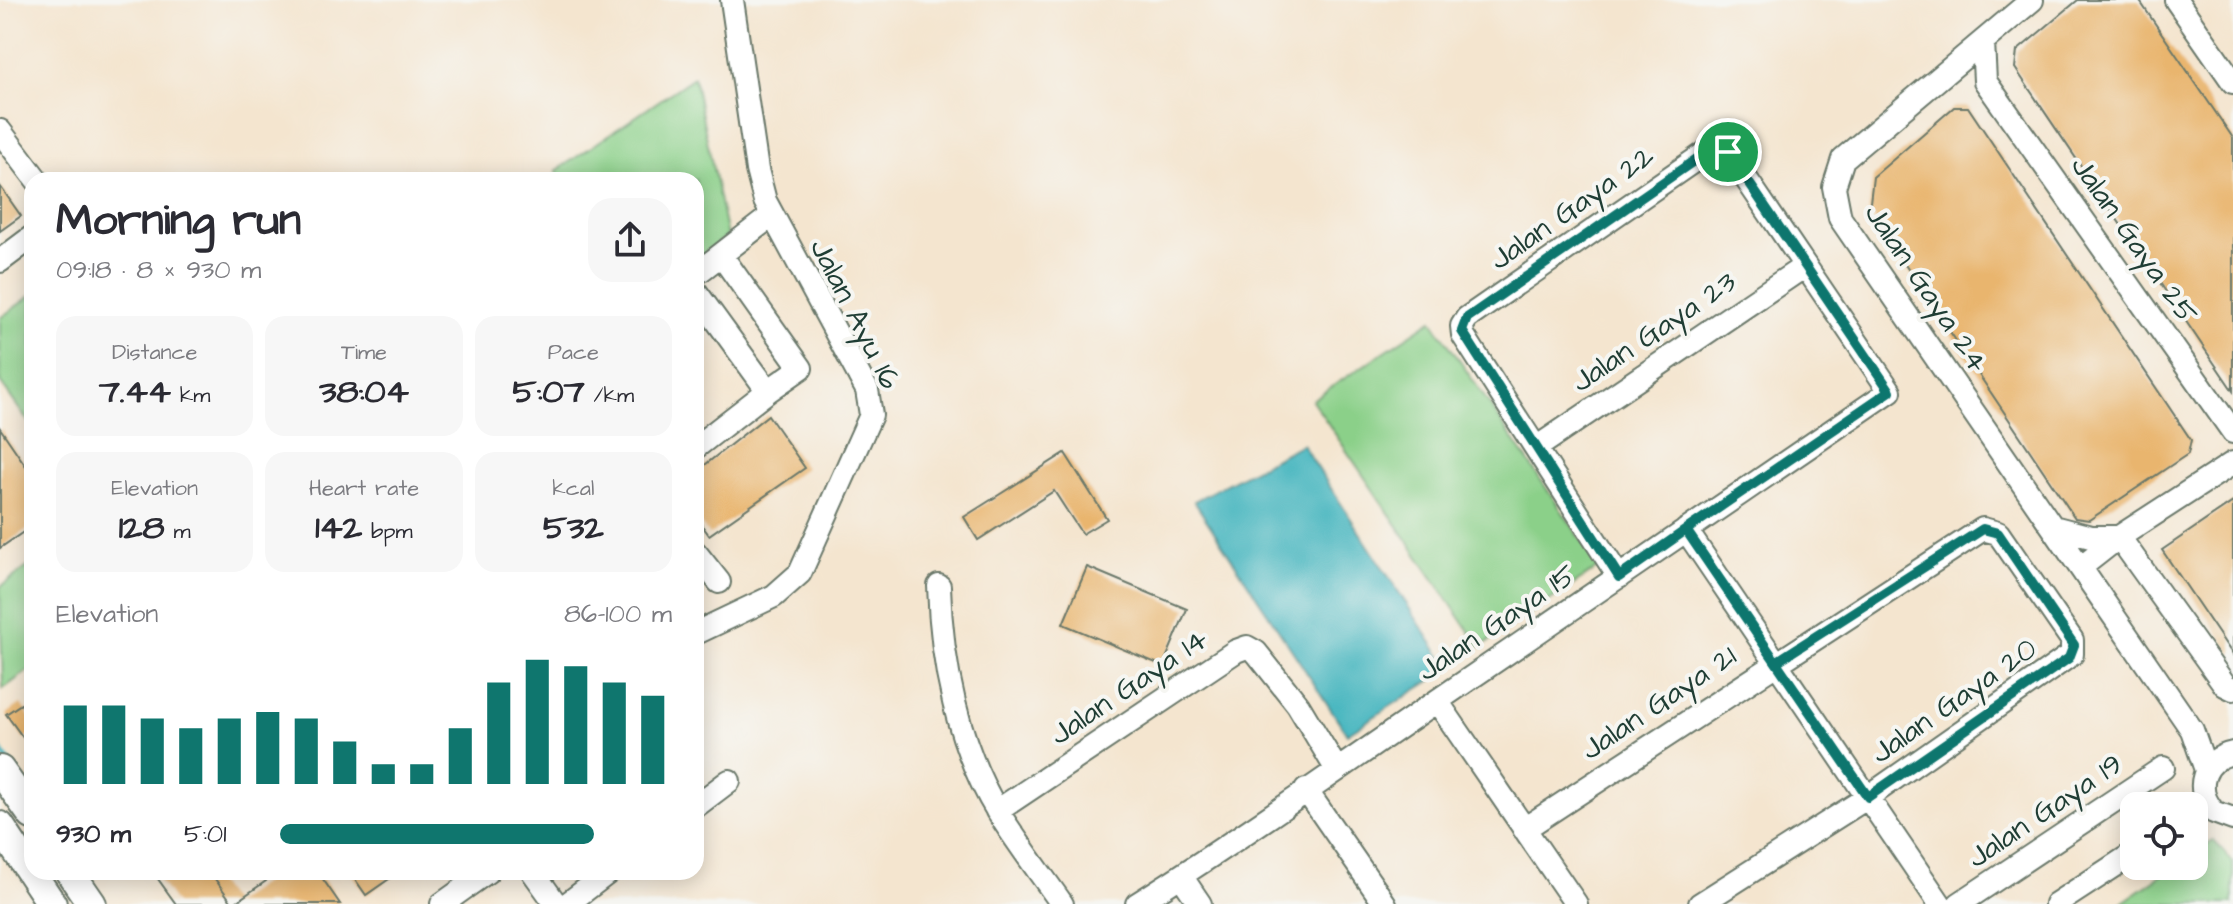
<!DOCTYPE html>
<html lang="en">
<head>
<meta charset="utf-8">
<style>
	:root { --surface:#fff; --page:#f7f7f7; --text:#2b2b33; --muted:#7c7c81; --accent:#0f766e }
	body { margin:0; font-family:"Architects Daughter",sans-serif; background:var(--page); color:var(--text); height:100vh; display:flex; flex-direction:column; font-size:30px; white-space:nowrap }
	* { box-sizing:border-box; margin:0 }
	p { font-size:26px; color:var(--muted) }
	.icon { flex:none; width:44px; height:44px; fill:none; stroke:currentColor; stroke-width:2; stroke-linecap:round; stroke-linejoin:round }
	.map { position:relative; flex:1; overflow:hidden }
	.panel { position:absolute; left:24px; top:172px; width:680px; height:708px; display:flex; flex-direction:column; background:var(--surface); border-radius:24px; box-shadow:0 4px 20px #0003 }
	.panel>* { flex:none }
	.fabs { position:absolute; left:2120px; top:792px; display:grid; gap:16px }
	.fabs a { display:grid; place-items:center; width:88px; height:88px; border-radius:16px; background:var(--surface); box-shadow:0 4px 20px #0003; font-size:40px }
	.pin { position:absolute; display:grid; place-items:center; width:68px; height:68px; color:#fff; margin:-34px; border:4px solid #fff; border-radius:50%; box-shadow:0 2px 8px #0007 }
	.round { display:grid; place-items:center; flex:none; width:84px; height:84px; border-radius:24px; background:var(--page) }
	.overview { display:flex; align-items:center; justify-content:space-between; height:136px; padding:0 32px }
	h1 { font-size:44px; font-weight:700; line-height:60px }
	.metrics { display:grid; grid-template-columns:repeat(3,1fr); gap:12px; height:136px; padding:8px 32px }
	.metrics div { display:grid; align-content:center; border-radius:20px; background:var(--page); text-align:center }
	.metrics b { font-size:34px; font-weight:700 }
	.metrics small { font-size:22px; font-weight:400 }
	.metrics p { font-size:22px }
	.chart { height:224px; padding:16px 32px }
	.chart p { display:flex; justify-content:space-between }
	.chart svg { width:100%; height:144px; margin-top:8px; stroke:var(--accent); stroke-width:6 }
	ul { padding:0 32px; list-style:none; font-size:26px }
	li { display:grid; grid-template-columns:128px 96px 1fr; align-items:center; height:60px }
	li i { height:20px; border-radius:10px; background:var(--accent) }
	.map>svg:first-child { display:block }
</style>
</head>
<body>
<div class="map">
<svg width="2233" height="904" viewBox="0 0 2233 904">
	<rect width="100%" height="100%" fill="#f6f6f2"/>
	<filter id="ink" filterUnits="userSpaceOnUse"><feTurbulence type="fractalNoise" baseFrequency=".0125" numOctaves="2"/><feDisplacementMap in="SourceGraphic" scale="16" xChannelSelector="R" yChannelSelector="G"/><feConvolveMatrix kernelMatrix="1 2 1 2 8 2 1 2 1" color-interpolation-filters="sRGB"/></filter>
	<filter id="wash" filterUnits="userSpaceOnUse"><feTurbulence type="fractalNoise" baseFrequency=".006" numOctaves="4" result="noise"/><feDisplacementMap in="SourceGraphic" scale="32" xChannelSelector="R" yChannelSelector="G"/><feGaussianBlur stdDeviation="1.8" result="paint"/><feColorMatrix in="noise" values="0 0 0 0 0 0 0 0 0 0 0 0 0 0 0 0 0 1.4 0 .05"/><feComposite in="paint" operator="in"/></filter>
	<g filter="url(#wash)">
		<rect width="100%" height="100%" fill="#f4e5cf"/>
		<!-- green -->
		<path fill="#8bd089" stroke="#55865e" stroke-width="2" d="M694,77L727,236L696,260V180H563L556,171Z
			M32,295V427L0,382V318Z
			M1432,320L1600,567L1480,647L1312,400Z
			M32,564V668L3,689L0,587Z
			M2213,840L2233,862V904H2120L2175,866H2194V853Z"/>
		<!-- water -->
		<path fill="#47b6bf" stroke="#337a7a" stroke-width="2" d="M1302,444L1449,669L1347,734L1194,501Z"/>
		<g fill="none" stroke-linecap="round" stroke-linejoin="round">
			<!-- stream -->
			<path stroke="#47b6bf" stroke-width="5" d="M0,749L8,761"/>
		</g>
		<g id="blocks">
			<!-- building -->
			<path fill="#e9b56e" d="M2078,0H2139L2233,138V391L2015,68L2017,51Z
				M1954,107H1968L2191,440L2188,454L2089,520L2075,518L1869,211L1873,177Z
				M0,186L21,216L0,231Z
				M768,415L805,468L709,535L696,517V472Z
				M0,428L32,475V526L0,548Z
				M1065,453L1107,519L1082,534L1054,491L978,540L964,517Z
				M2233,502V655L2162,550Z
				M1087,567L1187,609L1163,666L1063,624Z
				M21,704L32,720V733L24,739L6,714Z
				M153,872H210L233,904H176Z
				M260,872H318L340,904H233L266,881Z
				M350,872H399L366,895Z"/>
		</g>
	</g>
	<g filter="url(#ink)">
		<use href="#blocks" fill-opacity="0" stroke="#6a786a" stroke-width="2"/>
		<g fill="none" stroke-linecap="round" stroke-linejoin="round">
			<defs>
				<path id="minor" d="M2032,0L1843,159L1834,187L1840,218L2192,730L2206,770
					M2176,0L2233,82
					M1983,42L1985,81L2233,432
					M0,131L37,180
					M0,261L32,237
					M696,274L771,216
					M696,292L768,391L801,368L721,255
					M696,447L768,391
					M1536,448L1805,266
					M2053,527L2091,537H2119
					M1686,530L1940,904
					M2119,537L2225,685L2233,689
					M696,553L719,582
					M2082,566L2119,537L2233,463
					M939,586C941,662 958,747 998,812C1018,844 1041,874 1062,904
					M696,633L774,596L800,573L871,415L867,390L765,201L757,170L732,0
					M1437,701L1576,904
					M2233,753C2203,759 2193,789 2214,812L2233,819
					M1306,790L1385,904
					M696,806L729,781
					M997,811L1236,651L1247,647L1256,652L1298,705L1337,770
					M1524,829L1983,529L1998,533L2072,640V654L1868,797L1700,904
					M533,872L556,904
					M1181,876L1200,904
					M442,904L487,872
					M567,904L609,872
					M1137,904C1238,840 1336,771 1434,703C1586,599 1738,495 1890,391L1728,152L1720,147L1711,149L1467,318L1462,326L1463,335L1619,577
					M1959,904L2163,768
					M2056,904L2134,853"/>
				<path id="major" d="M0,770L32,815
					M0,826L52,904
					M70,872L92,904"/>
			</defs>
			<!-- minor casing -->
			<use href="#minor" stroke="#6a786a" stroke-width="26"/>
			<!-- major casing -->
			<use href="#major" stroke="#6a786a" stroke-width="32"/>
			<!-- minor -->
			<use href="#minor" stroke="#fff" stroke-width="22"/>
			<!-- major -->
			<use href="#major" stroke="#fff" stroke-width="28"/>
		</g>
	</g>
	<g fill="none" stroke-linecap="round" stroke-linejoin="round" filter="url(#ink)">
		<defs>
			<path id="route" d="M1728,152L1720,147L1711,149L1467,318L1462,331L1619,577L1686,530L1868,797L2069,658L2074,645L1998,533L1983,529L1776,662L1686,530L1890,391L1728,152"/>
		</defs>
		<!-- route casing -->
		<use href="#route" stroke="#fff" stroke-width="16"/>
		<!-- route -->
		<use href="#route" stroke="#0f766e" stroke-width="10"/>
	</g>
	<g text-anchor="middle" dominant-baseline="central" stroke-width="8" stroke-linejoin="round" paint-order="stroke">
		<!-- street labels -->
		<g font-size="30" fill="#1f3d34" stroke="#f6f6f2">
			<text transform="translate(1572 208) rotate(-35)">Jalan Gaya 22</text>
			<text transform="translate(2134 240) rotate(55)">Jalan Gaya 25</text>
			<text transform="translate(1926 288) rotate(56)">Jalan Gaya 24</text>
			<text transform="translate(855 314) rotate(63)">Jalan Ayu 16</text>
			<text transform="translate(1654 332) rotate(-34)">Jalan Gaya 23</text>
			<text transform="translate(1497 623) rotate(-34)">Jalan Gaya 15</text>
			<text transform="translate(1129 687) rotate(-34)">Jalan Gaya 14</text>
			<text transform="translate(1954 701) rotate(-35)">Jalan Gaya 20</text>
			<text transform="translate(1659 703) rotate(-34)">Jalan Gaya 21</text>
			<text transform="translate(2045 811) rotate(-34)">Jalan Gaya 19</text>
		</g>
	</g>
</svg>
<div class="fabs">
<a><svg class="icon" aria-label="locate" viewBox="0 0 24 24"><circle cx="12" cy="12" r="6"/><path d="M12 2v4M12 18v4M2 12h4M18 12h4"/></svg></a>
</div>
<div class="pin" style="left:1728px;top:152px;background:#1e9e55"><svg class="icon" aria-label="arrive" viewBox="0 0 24 24"><path d="M6 21V4h12l-3 4 3 4H6"/></svg></div>
<section class="panel">
<div class="overview"><div><h1>Morning run</h1><p>09:18 · 8 × 930 m</p></div><a class="round"><svg class="icon" aria-label="share" viewBox="0 0 24 24"><path d="M12 15V3M7 8l5-5 5 5M5 13v7h14v-7"/></svg></a></div>
<div class="metrics">
<div><p>Distance</p><b>7.44<small> km</small></b></div>
<div><p>Time</p><b>38:04</b></div>
<div><p>Pace</p><b>5:07<small> /km</small></b></div>
</div>
<div class="metrics">
<div><p>Elevation</p><b>128<small> m</small></b></div>
<div><p>Heart rate</p><b>142<small> bpm</small></b></div>
<div><p>kcal</p><b>532</b></div>
</div>
<div class="chart"><p><span>Elevation</span>86–100 m</p>
<svg viewBox="0 0 160 44" preserveAspectRatio="none"><path d="M5 44V20M15 44V20M25 44V24M35 44V27M45 44V24M55 44V22M65 44V24M75 44V31M85 44V38M95 44V38M105 44V27M115 44V13M125 44V6M135 44V8M145 44V13M155 44V17"/></svg>
</div>
<ul>
<li><b>930 m</b>5:01<i style="width:80%"></i></li>
</ul>
</section>
</div>
</body>
</html>
